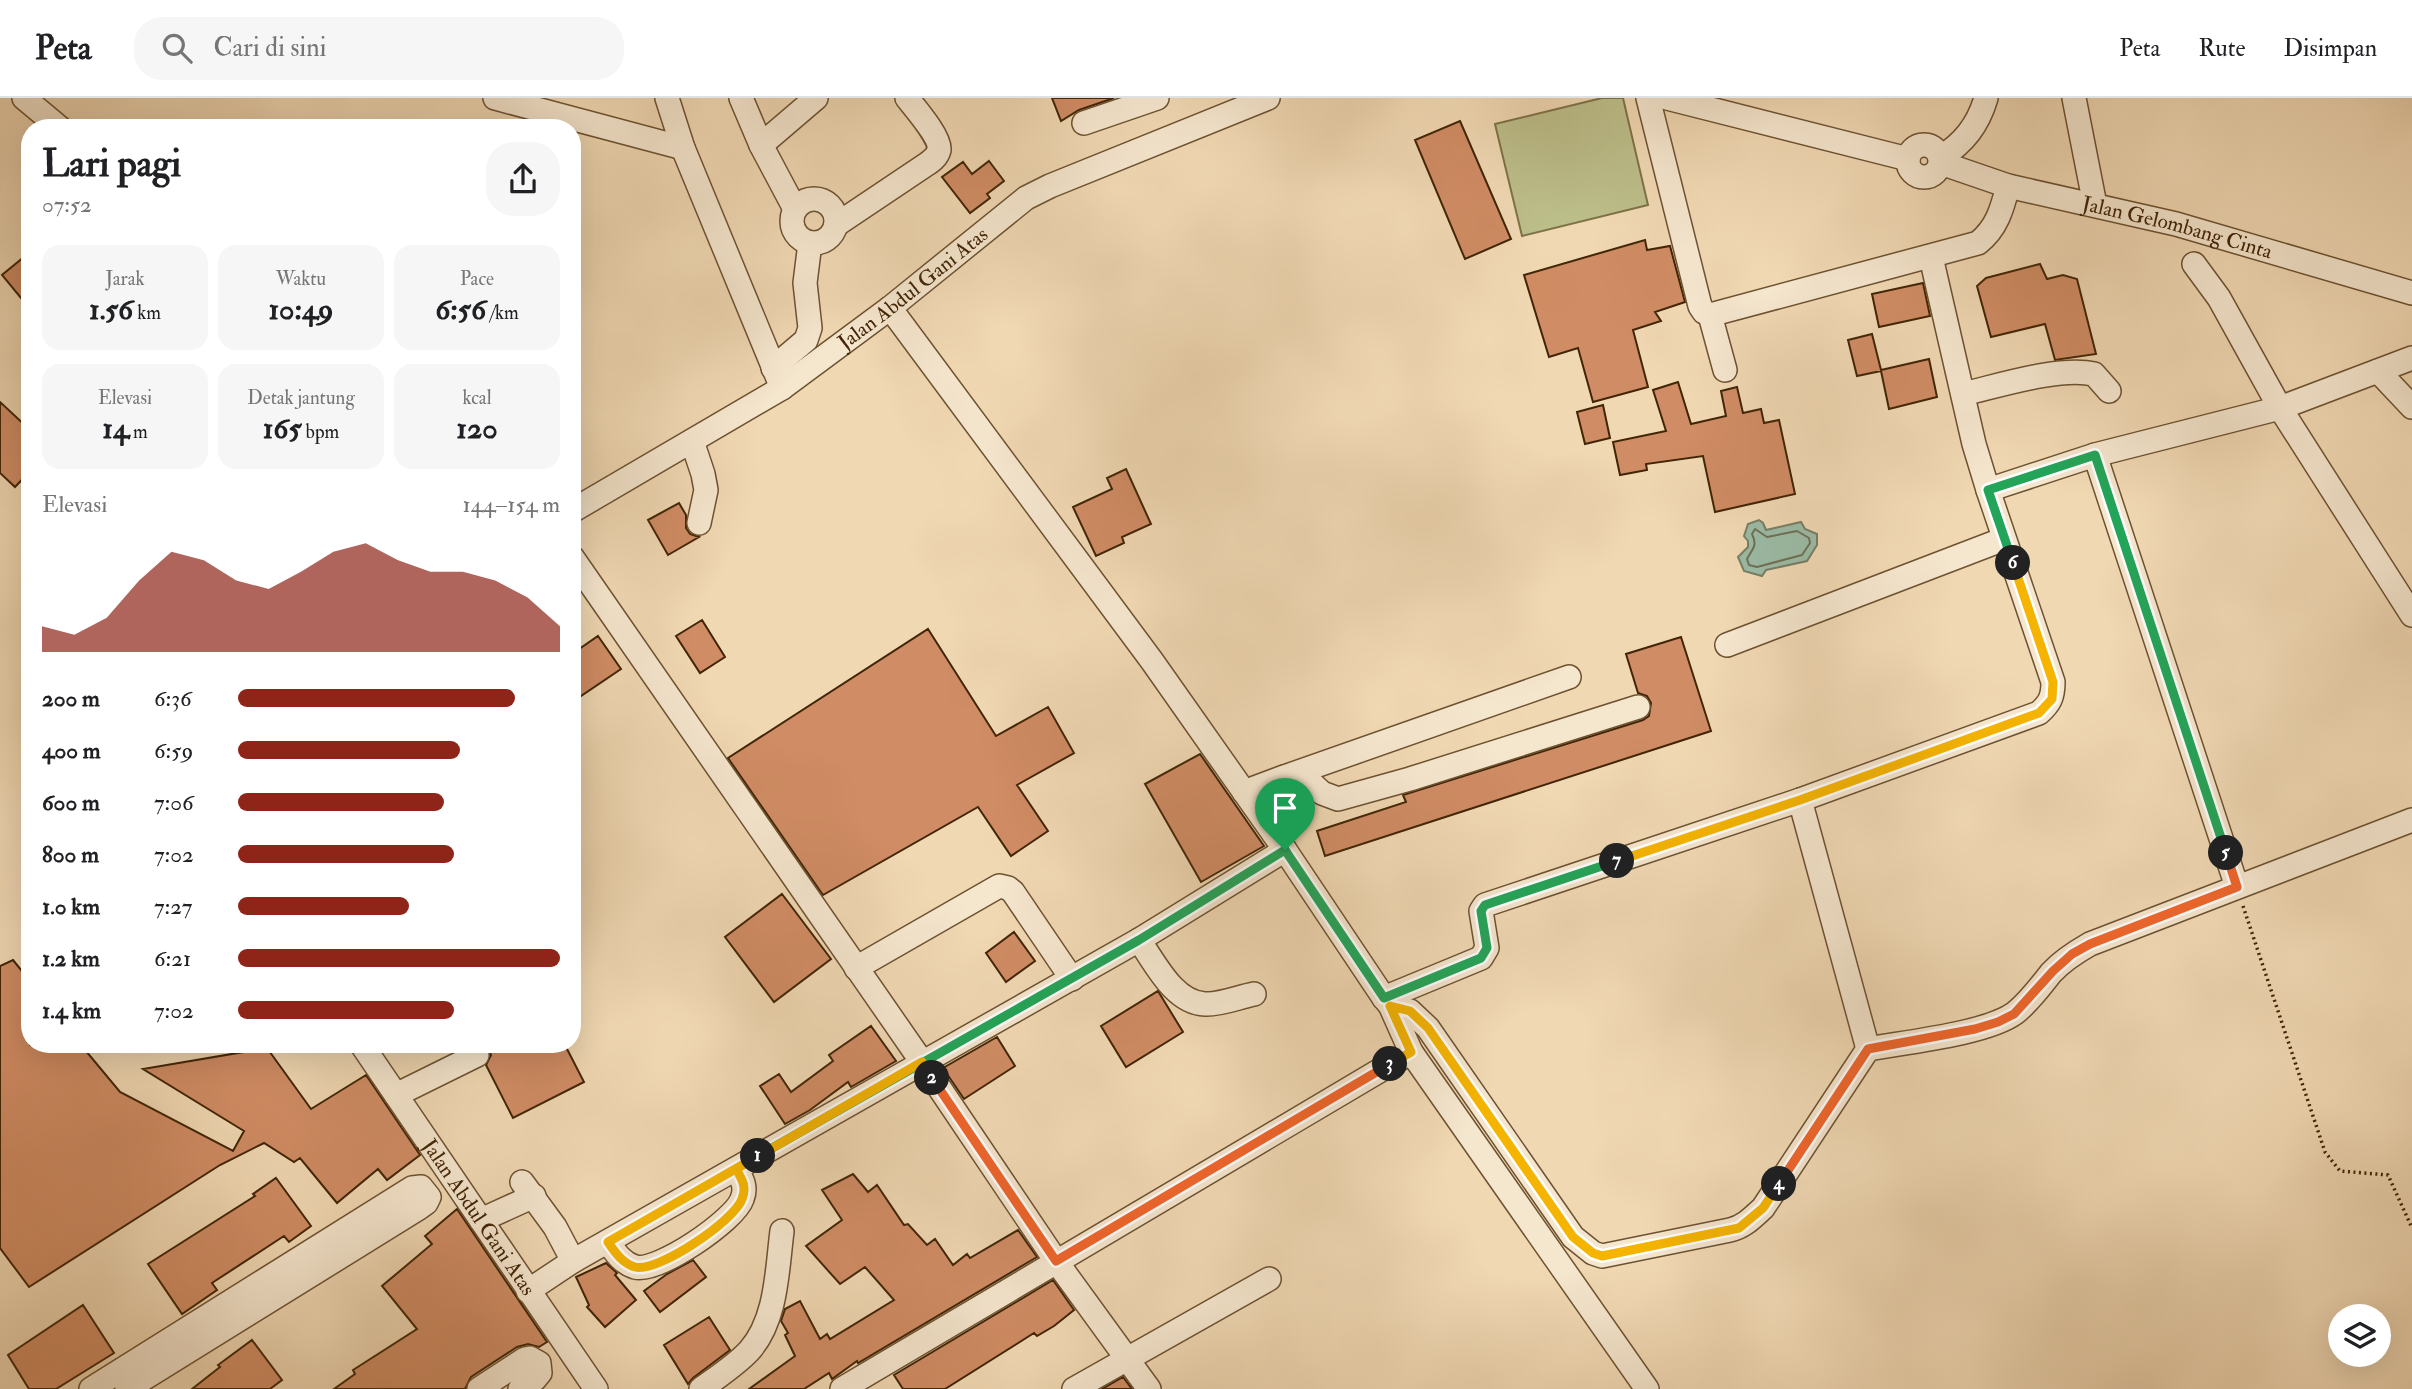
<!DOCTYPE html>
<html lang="id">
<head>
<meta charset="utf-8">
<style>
	:root { --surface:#fff; --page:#f6f6f6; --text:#202124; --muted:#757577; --line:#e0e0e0; --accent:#8f2418 }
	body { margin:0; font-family:"IM FELL Double Pica",serif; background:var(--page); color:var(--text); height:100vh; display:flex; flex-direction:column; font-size:26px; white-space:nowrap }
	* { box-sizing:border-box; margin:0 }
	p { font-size:23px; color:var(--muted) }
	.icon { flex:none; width:38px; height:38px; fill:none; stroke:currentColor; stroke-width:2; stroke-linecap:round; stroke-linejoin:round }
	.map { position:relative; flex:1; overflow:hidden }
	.side { position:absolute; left:21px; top:21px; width:560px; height:934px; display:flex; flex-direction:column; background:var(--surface); border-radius:28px; box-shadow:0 7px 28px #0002 }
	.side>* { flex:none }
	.buttons { position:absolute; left:2328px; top:1206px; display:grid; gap:14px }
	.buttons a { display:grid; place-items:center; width:63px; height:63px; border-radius:50%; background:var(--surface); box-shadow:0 7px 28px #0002; font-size:35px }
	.pin { position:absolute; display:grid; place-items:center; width:60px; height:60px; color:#fff; margin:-72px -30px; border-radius:50% 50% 50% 0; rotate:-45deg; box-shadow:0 0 7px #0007 }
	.pin .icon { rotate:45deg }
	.km { position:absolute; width:35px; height:35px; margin:-18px; border-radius:50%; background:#222; color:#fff; font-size:19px; line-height:35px; text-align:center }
	.round { display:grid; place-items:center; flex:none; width:74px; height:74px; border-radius:28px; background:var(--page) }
	.headline { display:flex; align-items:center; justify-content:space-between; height:119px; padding:0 21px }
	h1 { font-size:38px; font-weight:700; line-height:52px }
	.metrics { display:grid; grid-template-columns:repeat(3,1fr); gap:10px; height:119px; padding:7px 21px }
	.metrics div { display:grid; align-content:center; border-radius:18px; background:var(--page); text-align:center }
	.metrics b { font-size:30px; font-weight:700 }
	.metrics small { font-size:19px; font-weight:400 }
	.metrics p { font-size:19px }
	.chart { height:196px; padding:14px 21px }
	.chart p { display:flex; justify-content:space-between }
	.chart svg { width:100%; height:126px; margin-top:7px; fill:var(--accent); opacity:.7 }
	ul { padding:0 21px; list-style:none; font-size:23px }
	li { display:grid; grid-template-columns:112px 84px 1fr; align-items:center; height:52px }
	li i { height:18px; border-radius:9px; background:var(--accent) }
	header { display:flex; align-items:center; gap:42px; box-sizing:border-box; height:98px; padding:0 35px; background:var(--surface); border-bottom:2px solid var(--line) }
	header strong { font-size:33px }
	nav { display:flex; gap:38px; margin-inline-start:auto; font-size:24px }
	.search { width:490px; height:63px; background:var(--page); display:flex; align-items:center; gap:18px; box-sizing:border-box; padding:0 24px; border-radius:28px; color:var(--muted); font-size:26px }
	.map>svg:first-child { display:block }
</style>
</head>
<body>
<header>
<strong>Peta</strong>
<div class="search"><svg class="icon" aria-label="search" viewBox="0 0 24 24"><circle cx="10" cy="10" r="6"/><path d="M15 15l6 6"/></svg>Cari di sini</div>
<nav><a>Peta</a><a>Rute</a><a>Disimpan</a></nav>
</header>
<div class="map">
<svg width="2412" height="1291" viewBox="0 0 2412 1291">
	<rect width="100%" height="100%" fill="#f0d8b3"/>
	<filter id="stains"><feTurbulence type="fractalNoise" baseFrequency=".00286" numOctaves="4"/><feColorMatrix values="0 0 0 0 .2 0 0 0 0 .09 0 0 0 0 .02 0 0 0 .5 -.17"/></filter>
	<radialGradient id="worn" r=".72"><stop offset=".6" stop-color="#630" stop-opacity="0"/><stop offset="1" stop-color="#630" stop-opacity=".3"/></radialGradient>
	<!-- green -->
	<path fill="#bcbe8a" stroke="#7e7248" stroke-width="2" d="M1602,0H1623L1648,107L1522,138L1495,26Z"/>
	<!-- water -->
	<path fill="#9bbba6" stroke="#777f66" stroke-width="2" d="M1759,422L1763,425L1766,432L1801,424L1805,431L1817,436V447L1807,463L1766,472L1762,478L1744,473L1738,459L1748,449V443L1744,438L1748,426Z"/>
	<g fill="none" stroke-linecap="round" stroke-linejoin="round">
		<!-- shore -->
		<path stroke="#6e7056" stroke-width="2" d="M1755,431L1767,439L1797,433L1809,440L1810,445L1802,457L1757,469L1749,467L1747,461C1752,451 1758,448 1752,436Z"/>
	</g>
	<!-- building -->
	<path fill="#d08c64" stroke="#412506" stroke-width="2" d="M1052,0H1114L1079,12L1061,23Z
		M1460,23L1511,141L1465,161L1415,42Z
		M989,63L1004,83L987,96L990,100L970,115L942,79L963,64L972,76Z
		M1645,142L1647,152L1670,148L1685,204L1655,214L1661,223L1633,232L1648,289L1593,304L1578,250L1549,259L1524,177Z
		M30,154V211L2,177Z
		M2040,166L2047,181L2063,177L2077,181L2096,256L2055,262L2045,226L1991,239L1977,188L1986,180Z
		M1923,185L1930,218L1879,229L1872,196Z
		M1872,236L1881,272L1929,261L1937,299L1889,311L1881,273L1857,278L1848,242Z
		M1678,284L1691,326L1726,318L1721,293L1737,289L1743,315L1761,311L1764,325L1779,322L1795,396L1715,414L1703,358L1646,366L1647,372L1620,377L1613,344L1666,333L1653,292Z
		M0,304L30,332V373L15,389L0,375Z
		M1603,307L1610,340L1585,346L1577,314Z
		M1126,371L1151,426L1122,439L1124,445L1096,458L1073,409L1112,391L1107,380Z
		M679,405L686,417V430L690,436L699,439L668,457L648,422Z
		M702,522L725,559L700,575L676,538Z
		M928,531L996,638L1048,609L1074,655L1017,687L1048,733L1011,758L978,709L823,797L728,660Z
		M598,538L621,571L572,604V556Z
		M1681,539L1711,633L1325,758L1317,733L1406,704L1403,697L1643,622L1649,618L1651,605L1647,598L1638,595L1626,556Z
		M1200,656L1264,748L1201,784L1145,686Z
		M782,796L831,861L774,904L725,839Z
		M1014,834L1035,863L1006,884L986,855Z
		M13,862L30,883V947H81L120,994L233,1053L244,1033L143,971L267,950L311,1011L366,977L420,1057L387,1082L378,1071L337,1105L300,1060L294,1064L264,1045L220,1067L29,1189L0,1150V868Z
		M1158,893L1183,934L1126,969L1101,928Z
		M871,928L896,963L851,989L848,984L810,1012L785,1026L760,988L779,976L791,994L833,963L829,957Z
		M997,939L1015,968L964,1001L943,970Z
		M486,947H565L584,984L513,1020L486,967L491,957Z
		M853,1076L868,1094L877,1087L904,1127L908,1126L927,1147L935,1141L953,1167L967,1156L970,1160L1018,1132L1037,1159L858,1265L857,1263L832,1281L829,1275L804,1291H749L795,1258L785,1237L788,1235L781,1223L785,1211L800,1203L820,1241L827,1236L830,1241L894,1202L865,1169L840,1186L806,1148L842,1122L822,1092Z
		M276,1080L311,1128L289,1144L284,1138L212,1185L217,1192L182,1216L148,1166L255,1098L253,1096Z
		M457,1111L547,1244L539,1249L528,1246L517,1249L471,1279L465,1291H334L355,1276L353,1272L417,1231L382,1188L432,1146L425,1138Z
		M693,1162L706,1179L660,1214L644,1193L667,1176Z
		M606,1165L617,1175L615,1177L636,1202L605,1229L587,1209L589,1207L576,1179Z
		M1053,1182L1074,1212L1054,1228L1037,1238L1034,1235L945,1291H903L894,1277Z
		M83,1207L114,1255L56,1291H29L8,1257Z
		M709,1219L730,1252L693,1280L688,1286L664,1247Z
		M252,1242L282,1282L270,1291H192L220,1269L218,1267Z
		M1123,1279L1132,1291H1102Z"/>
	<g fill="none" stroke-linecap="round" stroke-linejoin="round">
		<defs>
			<g id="minor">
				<path d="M24,0L60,30"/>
				<path d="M495,0L683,50"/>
				<path d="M667,0L683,50L782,290"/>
				<path d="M741,0L761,47L795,111"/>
				<path d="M1648,0L1700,208L1704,214L1710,217L1978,145C1997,130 2002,111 2008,88"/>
				<path d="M1667,0L1908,61"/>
				<path d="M2074,0L2095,107"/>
				<path d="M1084,25L1157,0"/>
				<circle cx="1924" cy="63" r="16"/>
				<path d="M761,47L816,0"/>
				<path d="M1940,60C1964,45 1978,27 1986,0"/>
				<path id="s1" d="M1941,65L2008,88L2176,126L2412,195"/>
				<circle cx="814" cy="123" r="22"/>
				<path d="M836,127L924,68C930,64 937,60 939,52C941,40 915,10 907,0"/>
				<path d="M2194,166L2219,200L2280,310L2412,517"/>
				<path d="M890,210L1152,563L1285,752L1384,900L1390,907L1410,913L1428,930L1573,1139L1593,1155L1602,1158L1730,1132C1744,1129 1753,1119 1763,1110L1868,951C1906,944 1986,936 2015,915C2029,904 2040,889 2051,875C2062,863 2076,854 2090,846L2412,722"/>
				<path d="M1710,217L1725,272"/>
				<path d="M773,270L806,242L810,230L805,185L810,145"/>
				<path d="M2378,273L2412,309"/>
				<path d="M1963,296C1998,288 2060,268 2094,276L2109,293"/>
				<path d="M692,343L703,376L706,392L699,425"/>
				<path d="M2095,357L2237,789"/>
				<path d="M1988,392L2095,357L2280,310L2412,260"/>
				<path id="s2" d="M572,413L782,290L890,210L1026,100L1050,88L1268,0"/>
				<path d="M572,459L922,964L1056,1163L1149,1291"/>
				<path d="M1727,547L2004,441"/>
				<path d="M1287,678L1569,579"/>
				<path d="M1244,694L1284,679L1298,678L1308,682L1322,695L1338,701L1410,681L1638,609"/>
				<path d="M1800,702L1868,951"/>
				<path d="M1139,842C1155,865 1174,905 1205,906C1220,907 1239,899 1254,896"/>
				<path d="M856,870L999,788L1008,790L1013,794L1072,881"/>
				<path d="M1384,900L1481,860L1487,850L1481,813L1485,807L1800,702L2039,615C2050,605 2053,599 2053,584L1988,392L1974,346L1931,159"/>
				<path d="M1390,907L1411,954L1647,1291"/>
				<path id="s3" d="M362,947L596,1291"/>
				<path d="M396,997L477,957"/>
				<path d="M522,1084L555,1129L573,1163"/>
				<path d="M481,1122L534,1098"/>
				<path d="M608,1144C615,1154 622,1165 635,1169C658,1175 735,1122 742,1101C747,1089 742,1081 736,1071"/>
				<path d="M528,1193L573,1163L1139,842L1285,752"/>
				<path d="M91,1291L412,1090L421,1089L429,1099L426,1105L419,1110L127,1291"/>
				<path d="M479,1291L525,1261L530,1260L539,1265L540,1275L535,1281L520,1291"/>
				<path d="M701,1291C716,1280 736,1267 749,1253C777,1222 777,1172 782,1133"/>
				<path d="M842,1291L1411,954"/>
				<path d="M1074,1291L1269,1181"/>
			</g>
		</defs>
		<!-- minor casing -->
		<use href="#minor" stroke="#6d5231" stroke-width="26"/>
		<!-- path -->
		<path stroke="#412506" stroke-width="3.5" stroke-dasharray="2 3.5" stroke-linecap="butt" d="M2243,808L2325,1054L2340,1073L2388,1077L2412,1130"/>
		<!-- minor -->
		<use href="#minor" stroke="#f5e6ce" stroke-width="23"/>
	</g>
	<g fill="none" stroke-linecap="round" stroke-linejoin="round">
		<defs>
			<path id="split-1" d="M758,1058L1139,842L1285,752"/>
			<path id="split-2" d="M758,1058L608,1144C615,1154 622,1165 635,1169C658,1175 735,1122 742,1101C747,1089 742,1081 736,1071L922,964L932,980"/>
			<path id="split-3" d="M932,980L1056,1163L1390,966"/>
			<path id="split-4" d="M1390,966L1411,954L1390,908L1410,913L1428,930L1573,1139L1593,1155L1602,1158L1739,1130L1763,1110L1779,1086"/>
			<path id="split-5" d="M1779,1086L1868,951L1975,931L1998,924L2014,916L2053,873L2072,856L2090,846L2237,789L2226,755"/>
			<path id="split-6" d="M2013,465L1988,392L2095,357L2226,755"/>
			<path id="split-7" d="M1617,763L1800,702L2039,615L2052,601L2053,584L2013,465"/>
			<path id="split-8" d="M1285,752L1384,900L1481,860L1487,850L1481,813L1485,807L1617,763"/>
		</defs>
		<!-- split-1 casing -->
		<use href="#split-1" stroke="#fff" stroke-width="14"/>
		<!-- split-2 casing -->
		<use href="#split-2" stroke="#fff" stroke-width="14"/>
		<!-- split-3 casing -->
		<use href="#split-3" stroke="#fff" stroke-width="14"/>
		<!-- split-4 casing -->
		<use href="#split-4" stroke="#fff" stroke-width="14"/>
		<!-- split-5 casing -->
		<use href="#split-5" stroke="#fff" stroke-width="14"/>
		<!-- split-6 casing -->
		<use href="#split-6" stroke="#fff" stroke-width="14"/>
		<!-- split-7 casing -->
		<use href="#split-7" stroke="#fff" stroke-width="14"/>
		<!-- split-8 casing -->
		<use href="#split-8" stroke="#fff" stroke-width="14"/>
		<!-- split-1 -->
		<use href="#split-1" stroke="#22a559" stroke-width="9"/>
		<!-- split-2 -->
		<use href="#split-2" stroke="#f5b400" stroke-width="9"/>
		<!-- split-3 -->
		<use href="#split-3" stroke="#f0652b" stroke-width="9"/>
		<!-- split-4 -->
		<use href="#split-4" stroke="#f5b400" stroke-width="9"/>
		<!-- split-5 -->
		<use href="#split-5" stroke="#f0652b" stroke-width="9"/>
		<!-- split-6 -->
		<use href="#split-6" stroke="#22a559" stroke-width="9"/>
		<!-- split-7 -->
		<use href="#split-7" stroke="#f5b400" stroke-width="9"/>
		<!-- split-8 -->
		<use href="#split-8" stroke="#22a559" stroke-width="9"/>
	</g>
	<g text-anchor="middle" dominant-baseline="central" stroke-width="7" stroke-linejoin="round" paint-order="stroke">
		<!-- street labels -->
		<g font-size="21" fill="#412506" stroke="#f5e6ce">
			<text stroke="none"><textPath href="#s1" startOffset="245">Jalan Gelombang Cinta</textPath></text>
			<text stroke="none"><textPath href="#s2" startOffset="408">Jalan Abdul Gani Atas</textPath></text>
			<text stroke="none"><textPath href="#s3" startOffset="208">Jalan Abdul Gani Atas</textPath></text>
		</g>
	</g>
	<rect width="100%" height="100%" filter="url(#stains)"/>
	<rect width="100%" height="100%" fill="url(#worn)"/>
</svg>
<div class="buttons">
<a><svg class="icon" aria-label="layers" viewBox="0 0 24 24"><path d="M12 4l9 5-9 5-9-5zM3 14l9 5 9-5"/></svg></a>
</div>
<div class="pin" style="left:1285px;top:752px;background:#1e9e55"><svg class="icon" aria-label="arrive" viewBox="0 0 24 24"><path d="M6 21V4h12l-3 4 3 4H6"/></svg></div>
<b class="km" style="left:758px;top:1058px">1</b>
<b class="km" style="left:932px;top:980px">2</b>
<b class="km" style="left:1390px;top:966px">3</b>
<b class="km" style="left:1779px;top:1086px">4</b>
<b class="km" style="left:2226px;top:755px">5</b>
<b class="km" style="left:2013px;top:465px">6</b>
<b class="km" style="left:1617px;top:763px">7</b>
<section class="side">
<div class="headline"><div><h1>Lari pagi</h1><p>07:52</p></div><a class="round"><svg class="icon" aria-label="share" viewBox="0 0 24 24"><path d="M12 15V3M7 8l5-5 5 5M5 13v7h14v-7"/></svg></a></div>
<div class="metrics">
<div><p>Jarak</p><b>1.56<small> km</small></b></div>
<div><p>Waktu</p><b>10:49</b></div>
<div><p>Pace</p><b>6:56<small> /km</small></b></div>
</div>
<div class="metrics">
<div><p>Elevasi</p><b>14<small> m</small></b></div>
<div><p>Detak jantung</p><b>165<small> bpm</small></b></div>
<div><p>kcal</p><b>120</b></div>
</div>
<div class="chart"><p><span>Elevasi</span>144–154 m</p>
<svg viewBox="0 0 160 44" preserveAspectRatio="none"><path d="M0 44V35L10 38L20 32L30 19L40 9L50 12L60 19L70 22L80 16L90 9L100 6L110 12L120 16L130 16L140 19L150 25L160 35V44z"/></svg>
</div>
<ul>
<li><b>200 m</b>6:36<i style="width:86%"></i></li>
<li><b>400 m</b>6:59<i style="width:69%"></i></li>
<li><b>600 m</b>7:06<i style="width:64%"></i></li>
<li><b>800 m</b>7:02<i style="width:67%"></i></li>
<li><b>1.0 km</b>7:27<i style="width:53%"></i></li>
<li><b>1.2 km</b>6:21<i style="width:100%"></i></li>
<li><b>1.4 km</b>7:02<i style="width:67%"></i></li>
</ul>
</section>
</div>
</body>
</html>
